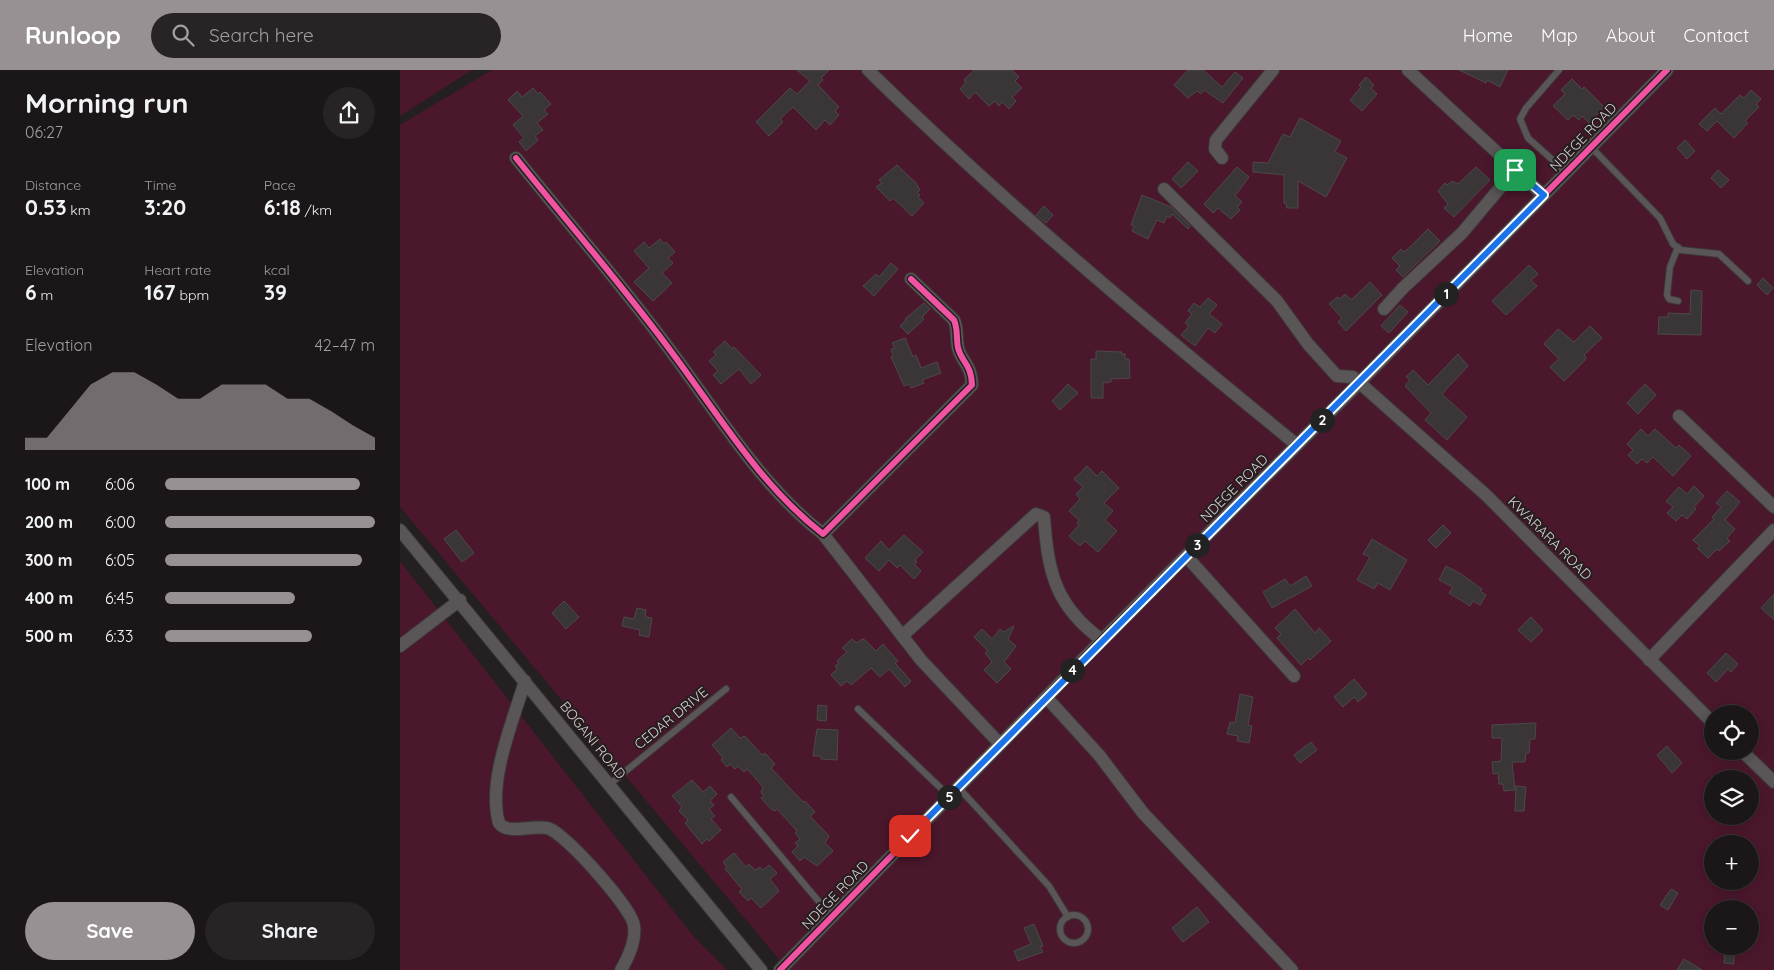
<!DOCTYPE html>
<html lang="en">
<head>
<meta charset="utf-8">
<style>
	:root { --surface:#1b1718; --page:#282425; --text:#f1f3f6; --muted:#a09fa2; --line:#393637; --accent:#989193 }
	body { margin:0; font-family:Quicksand,sans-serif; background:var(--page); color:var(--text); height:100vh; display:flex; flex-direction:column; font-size:19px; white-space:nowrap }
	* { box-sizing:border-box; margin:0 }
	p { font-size:16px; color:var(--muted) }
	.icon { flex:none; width:28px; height:28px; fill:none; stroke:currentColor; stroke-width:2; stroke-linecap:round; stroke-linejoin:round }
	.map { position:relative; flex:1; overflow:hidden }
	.panel { display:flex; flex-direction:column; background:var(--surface); width:400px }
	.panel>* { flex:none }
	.controls { position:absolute; left:1304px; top:635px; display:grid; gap:10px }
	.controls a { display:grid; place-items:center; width:55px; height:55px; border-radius:50%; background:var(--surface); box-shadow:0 2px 12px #0003,0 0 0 1px var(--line); font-size:25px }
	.pin { position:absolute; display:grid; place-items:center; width:42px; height:42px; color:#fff; margin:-21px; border-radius:10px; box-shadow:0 2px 8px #0006 }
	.km { position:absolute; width:25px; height:25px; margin:-12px; border-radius:50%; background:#222; color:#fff; font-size:14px; line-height:25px; text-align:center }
	.round { display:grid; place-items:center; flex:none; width:52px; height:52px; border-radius:26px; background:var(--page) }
	.summary { display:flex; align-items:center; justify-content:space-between; height:85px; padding:0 25px }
	h1 { font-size:28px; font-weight:800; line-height:38px }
	.figures { display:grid; grid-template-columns:repeat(3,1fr); gap:8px; height:85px; padding:5px 25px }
	.figures div { display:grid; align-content:center }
	.figures b { font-size:21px; font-weight:800 }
	.figures small { font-size:14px; font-weight:400 }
	.figures p { font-size:14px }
	.chart { height:140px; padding:10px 25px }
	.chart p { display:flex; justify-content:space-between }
	.chart svg { width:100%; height:90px; margin-top:5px; fill:var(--accent); opacity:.7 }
	.button { display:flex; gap:10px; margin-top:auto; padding:10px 25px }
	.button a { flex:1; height:58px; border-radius:30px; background:var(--accent); color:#fff; font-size:20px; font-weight:800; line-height:58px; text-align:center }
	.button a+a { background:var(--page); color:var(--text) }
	ul { padding:0 25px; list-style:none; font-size:16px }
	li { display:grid; grid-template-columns:80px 60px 1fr; align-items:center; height:38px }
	li i { height:12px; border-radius:6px; background:var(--accent) }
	header { display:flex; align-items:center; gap:30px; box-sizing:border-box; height:70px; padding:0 25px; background:var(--accent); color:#fff }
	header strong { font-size:24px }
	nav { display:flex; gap:28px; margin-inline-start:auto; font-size:18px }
	.search { width:350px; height:45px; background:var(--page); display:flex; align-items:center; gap:12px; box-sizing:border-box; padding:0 18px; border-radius:28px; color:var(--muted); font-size:19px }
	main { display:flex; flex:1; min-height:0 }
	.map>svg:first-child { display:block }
</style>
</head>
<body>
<header>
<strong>Runloop</strong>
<div class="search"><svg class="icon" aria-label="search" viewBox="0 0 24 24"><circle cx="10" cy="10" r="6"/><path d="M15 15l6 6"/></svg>Search here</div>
<nav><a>Home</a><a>Map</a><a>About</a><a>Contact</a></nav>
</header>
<main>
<section class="panel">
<div class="summary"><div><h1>Morning run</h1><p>06:27</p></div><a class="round"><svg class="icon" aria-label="share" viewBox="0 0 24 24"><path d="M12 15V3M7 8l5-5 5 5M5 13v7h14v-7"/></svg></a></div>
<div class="figures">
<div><p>Distance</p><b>0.53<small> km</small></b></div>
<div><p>Time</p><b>3:20</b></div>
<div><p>Pace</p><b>6:18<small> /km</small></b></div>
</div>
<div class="figures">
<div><p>Elevation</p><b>6<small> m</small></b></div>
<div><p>Heart rate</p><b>167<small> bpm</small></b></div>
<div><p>kcal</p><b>39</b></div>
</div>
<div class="chart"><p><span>Elevation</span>42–47 m</p>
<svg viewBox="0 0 160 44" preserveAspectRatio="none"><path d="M0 44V38L10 38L20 25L30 12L40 6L50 6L60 12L70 19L80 19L90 12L100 12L110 12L120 19L130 19L140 25L150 32L160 38V44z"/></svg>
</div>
<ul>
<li><b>100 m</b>6:06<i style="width:93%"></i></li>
<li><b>200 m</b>6:00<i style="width:100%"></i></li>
<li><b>300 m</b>6:05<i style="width:94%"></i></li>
<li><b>400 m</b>6:45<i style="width:62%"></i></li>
<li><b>500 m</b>6:33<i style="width:70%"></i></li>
</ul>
<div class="button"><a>Save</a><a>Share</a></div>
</section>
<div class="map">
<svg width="1374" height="900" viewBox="0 0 1374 900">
	<rect width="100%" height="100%" fill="#241f20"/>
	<!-- green -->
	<path fill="#4b172c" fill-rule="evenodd" d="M0,0H72L0,46Z
		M92,0H1374V900H388L0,437V55ZM1312,644H1350V681H1312ZM1312,709H1350V746H1312ZM1312,774H1350V811H1312ZM1312,839H1350V876H1312Z
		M0,491L294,867L327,900H0Z"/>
	<!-- building -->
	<path fill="#3a3637" stroke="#4d4849" d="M397,0H429L421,8L423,10L418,15L439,37L435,41L439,45L430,55L425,50L416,60L393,37L380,49L383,52L369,66L356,52L390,18L397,24L410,11Z
		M574,0H612L619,7L615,11L622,18L612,27L616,31L609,39L602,32L599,36L595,31L589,36L575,22L569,29L560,19L566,12L564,10Z
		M788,0H803L822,17L835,2L843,8L823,33L804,20L801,24L797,21L788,28L774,15Z
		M1059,0H1108L1100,17L1087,10L1086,13Z
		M966,7L974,15L971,18L977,24L962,41L950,30L961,17L959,15Z
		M1172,9L1182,19L1184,17L1204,37L1189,53L1182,46L1179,50L1173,45L1168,50L1153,36L1165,24L1161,20Z
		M133,18L138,24L140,22L151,34L144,40L148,44L137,53L143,60L135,66L138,70L126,81L119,72L124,68L113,55L123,46L108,30L117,21L122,27Z
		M1351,20L1361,29L1356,34L1359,37L1345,51L1348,53L1334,68L1317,51L1307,61L1299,54L1315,38L1321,44L1340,25L1344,28Z
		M900,48L941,71L935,82L947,88L926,127L898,111V138H887L886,133H884V105L853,102V92L868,93L883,64L890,67Z
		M1285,70L1295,81L1287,89L1277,78Z
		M788,92L798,101L781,118L772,109Z
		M497,95L516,113L520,120L517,122L520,125L518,127L524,133L512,146L493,128L490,131L476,117L482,113L479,110Z
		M837,97L849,107L835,126L842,132L837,137L840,140L831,149L818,138L813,143L804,134Z
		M1076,97L1090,110L1054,147L1044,138L1048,134L1038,121L1045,113L1047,115L1052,111L1058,114Z
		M1318,100L1329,110L1321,118L1311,108Z
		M742,125L771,137L790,156L788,159L772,144L770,148L767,146L764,153L757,150L748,169L732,161L734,156L731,155Z
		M644,136L653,145L646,153L636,145Z
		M1028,159L1040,171L1003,207L996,200L1000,196L992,188L1001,179L1004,182L1010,177Z
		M260,169L264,174L266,172L275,182L268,188L273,193L262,203L272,213L253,231L234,212L249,198L234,181L244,172L249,178Z
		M491,193L498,199L474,226L463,216L476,204L479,207Z
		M1129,195L1138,204L1131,210L1137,216L1106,245L1092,231Z
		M1363,208L1373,218L1367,225L1357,215Z
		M970,212L982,225L946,261L938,252L942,248L929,234L937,227L940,229L945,224L951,230Z
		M1291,220L1302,221L1301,265L1258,264L1259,247H1268V243L1290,244Z
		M808,228L817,235L809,244L822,254L815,263L808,258L795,276L781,265L789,256L785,253L792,244L788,241L794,233L800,237Z
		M524,233L530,239L522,247L524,249L508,264L500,256L506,250L505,249Z
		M1000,235L1008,242L989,263L981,256Z
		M1190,256L1202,268L1184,285L1186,287L1185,290L1164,311L1150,297L1159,289L1144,274L1158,259L1174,272Z
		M505,268L513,287L516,285L521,298L537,292L541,303L522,310L524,313L511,318L509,314L504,316L491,287L493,286L491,279L495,278L492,273Z
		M325,271L332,279L334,277L361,305L351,314L339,299L321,314L313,305L318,301L309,291L316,285L313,282Z
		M696,281L722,282L721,284H725V289H729L730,308L711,309V312L703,313V328H691V289H696Z
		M1058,284L1068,296L1042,324L1067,347L1047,370L1025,350L1031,343L1005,316L1010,310L1006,307L1013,300L1028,315Z
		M668,314L678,323L660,340L652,331Z
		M1245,314L1256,325L1238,344L1227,333Z
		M1241,359L1248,366L1255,359L1276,378L1279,375L1291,386L1273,406L1253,387L1247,393L1242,389L1237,394L1228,385L1233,380L1227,374Z
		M687,396L697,406L702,401L719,418L704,433L713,441L705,450L717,461L698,482L685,471L680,476L669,466L679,455L677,453L679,450L669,441L680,429L676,424L683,417L674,409Z
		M1294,416L1304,426L1294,437L1296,439L1287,449L1282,445L1276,451L1267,443L1273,437L1266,431L1279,417L1287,424Z
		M1327,421L1340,432L1325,450L1335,459L1327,468L1330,471L1319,481L1317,479L1308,488L1297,478L1300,476L1293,470L1314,449L1312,447L1321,437L1316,433Z
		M1043,455L1051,463L1036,478L1028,470Z
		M56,460L74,483L62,492L44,469Z
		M504,465L523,482L515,490L517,492L514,494L521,501L514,509L500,495L497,498L489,490L479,501L465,488L481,471L489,480Z
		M972,469L1007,490L990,520L978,513L974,519L957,510L970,487L963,484Z
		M1046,496L1061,504L1082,519L1080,521L1086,525L1080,535L1073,531L1070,536L1049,523L1053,517L1039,510Z
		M906,506L912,516L872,538L863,522L885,509L890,516Z
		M1374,524V550L1361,538Z
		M164,531L179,547L166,559L152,543Z
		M237,538L246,540L245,547L252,548L249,567L239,565L240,560L222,556L224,547L234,549Z
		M895,539L915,563L919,558L931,571L910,590L908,588L901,595L877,568L881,564L875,558Z
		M1131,547L1143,560L1131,572L1118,560Z
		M614,556L608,569L616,576L604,592L611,599L597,613L584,600L592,592L585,583L588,581L574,567L582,559L592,569L600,559L603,562Z
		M452,569L457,573L462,569L465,570L476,581L483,574L498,591L495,593L511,611L505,617L489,599L480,607L471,598L451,615L447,611L441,616L431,605L437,599L435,596L439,593L437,591L447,582L442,578Z
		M1326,583L1338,594L1331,602L1328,599L1316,612L1307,603Z
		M954,609L967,624L958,632L954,627L943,637L934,627Z
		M840,624L853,627L848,655L852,656L849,673L837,671L838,666L827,664L830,652L835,653Z
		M418,635L427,636L426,651L417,650Z
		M1136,653L1135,669H1130L1129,683H1126L1125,692H1112L1115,720L1104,721L1103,714H1099L1098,703L1093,704L1092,692L1101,691L1102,668H1092V655Z
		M331,658L340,668L345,666L362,685L365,683L375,694L371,698L403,732L405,731L415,742L410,746L429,766L425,773L433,781L417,796L404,787L400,791L392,782L398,776L395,773L400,769L395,763L397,761L377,739L375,741L371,739L361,728L364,726L361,723L363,717L347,699L344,702L338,696L335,699L330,694L327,697L321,690L323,688L312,675Z
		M417,659L438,660L437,690L421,689V686H413Z
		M911,672L917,680L900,693L894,685Z
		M1267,676L1282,693L1272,703L1257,685Z
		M292,710L303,722L310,716L317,724L310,731L314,735L309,739L315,746L311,749L321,760L309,771L307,769L302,774L285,753L288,750L279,741L282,737L272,726Z
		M1116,716L1126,717L1124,741H1115Z
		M334,783L346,797L349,794L355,800L360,797L363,800L369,795L377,803L370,809L379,821L361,838L351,828L348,831L339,822L342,819L325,799L327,797L323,792Z
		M1271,819L1278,823L1268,840L1260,835Z
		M797,837L809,852L783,872L772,858Z
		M634,854L643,876L640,877L643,882L618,891L614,881L631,874L624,858Z
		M1325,876H1334V894L1324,893Z
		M1284,889L1302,900H1277Z"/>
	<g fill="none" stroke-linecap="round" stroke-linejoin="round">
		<defs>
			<path id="service" d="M1159,0L1126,38L1120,49L1128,68L1166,102
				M1191,77L1260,148L1273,174L1281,180L1319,184L1348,211
				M1278,177L1270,197L1267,225L1269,229L1278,231
				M458,639L549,726
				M210,714L326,619
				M558,717L649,816L668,847
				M331,727L431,846
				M660 859a14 14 0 1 1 28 0a14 14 0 1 1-28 0Z"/>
			<path id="minor" d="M468,0C604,133 750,255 897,375
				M1008,0L1143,125
				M116,88C168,153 224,217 273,284C320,347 361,416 423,464L572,315C571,293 562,293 558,278C556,268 558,259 554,250L511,209
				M822,88L815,79L816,70L873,0
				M764,119L877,231L908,274L937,306L953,307L1086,425L1312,652
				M984,239L1003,218L1062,163L1115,100
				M1279,346L1374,437
				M0,460L361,900
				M423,464L521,590L600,674
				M786,486L894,606
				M502,566L636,444L644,447C648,502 655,536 702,570
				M0,576L60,530
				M1249,590L1374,460
				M125,611C113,651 87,712 99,753C108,766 136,753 150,759C167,766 233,839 234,856C236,870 228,888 221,900
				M646,627L699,685L743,743L892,900
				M1342,681L1374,712
				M380,900L702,570L958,314L1267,0"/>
		</defs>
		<!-- service casing -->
		<use href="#service" stroke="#3d393a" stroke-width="8"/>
		<!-- minor casing -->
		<use href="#minor" stroke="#3d393a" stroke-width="14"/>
		<!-- service -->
		<use href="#service" stroke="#5a5657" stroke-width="6"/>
		<!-- minor -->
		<use href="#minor" stroke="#5a5657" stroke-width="12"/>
		<defs>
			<path id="cycleway" d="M116,88C168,153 224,217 273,284C320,347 361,416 423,464L572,315C571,293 562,293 558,278C556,268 558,259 554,250L511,209
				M380,900L702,570L958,314L1267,0"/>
		</defs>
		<!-- cycleway casing -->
		<use href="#cycleway" stroke="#261d1f" stroke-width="9"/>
		<!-- cycleway -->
		<use href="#cycleway" stroke="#f153a3" stroke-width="6"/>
	</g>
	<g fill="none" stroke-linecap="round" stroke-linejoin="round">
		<defs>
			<path id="route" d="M510,766L1144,125L1115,100"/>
		</defs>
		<!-- route casing -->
		<use href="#route" stroke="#fff" stroke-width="10"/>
		<!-- route -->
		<use href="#route" stroke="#1a73e8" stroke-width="6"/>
	</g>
	<g text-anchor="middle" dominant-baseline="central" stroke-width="4" stroke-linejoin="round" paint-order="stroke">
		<!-- street labels -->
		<g font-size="14" fill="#d6cfd1" stroke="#261d1f">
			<text transform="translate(1183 67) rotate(-46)">NDEGE ROAD</text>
			<text transform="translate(834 418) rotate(-45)">NDEGE ROAD</text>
			<text transform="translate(1150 468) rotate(45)">KWARARA ROAD</text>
			<text transform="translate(271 648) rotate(-39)">CEDAR DRIVE</text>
			<text transform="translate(193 670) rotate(51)">BOGANI ROAD</text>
			<text transform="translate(435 825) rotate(-46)">NDEGE ROAD</text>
		</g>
	</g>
</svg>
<div class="controls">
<a><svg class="icon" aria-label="locate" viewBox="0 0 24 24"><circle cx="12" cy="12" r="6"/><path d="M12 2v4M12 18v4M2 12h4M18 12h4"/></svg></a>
<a><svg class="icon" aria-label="layers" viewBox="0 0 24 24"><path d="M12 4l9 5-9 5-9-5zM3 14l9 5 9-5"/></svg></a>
<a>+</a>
<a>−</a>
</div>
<div class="pin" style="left:1115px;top:100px;background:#1e9e55"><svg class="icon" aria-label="arrive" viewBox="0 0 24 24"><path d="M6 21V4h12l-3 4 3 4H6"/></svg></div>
<div class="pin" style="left:510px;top:766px;background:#d93025"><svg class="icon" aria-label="check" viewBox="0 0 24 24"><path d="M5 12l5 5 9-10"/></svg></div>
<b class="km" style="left:1046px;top:224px">1</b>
<b class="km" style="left:922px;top:350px">2</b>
<b class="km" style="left:797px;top:475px">3</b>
<b class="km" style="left:672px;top:600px">4</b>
<b class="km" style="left:549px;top:727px">5</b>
</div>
</main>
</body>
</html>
